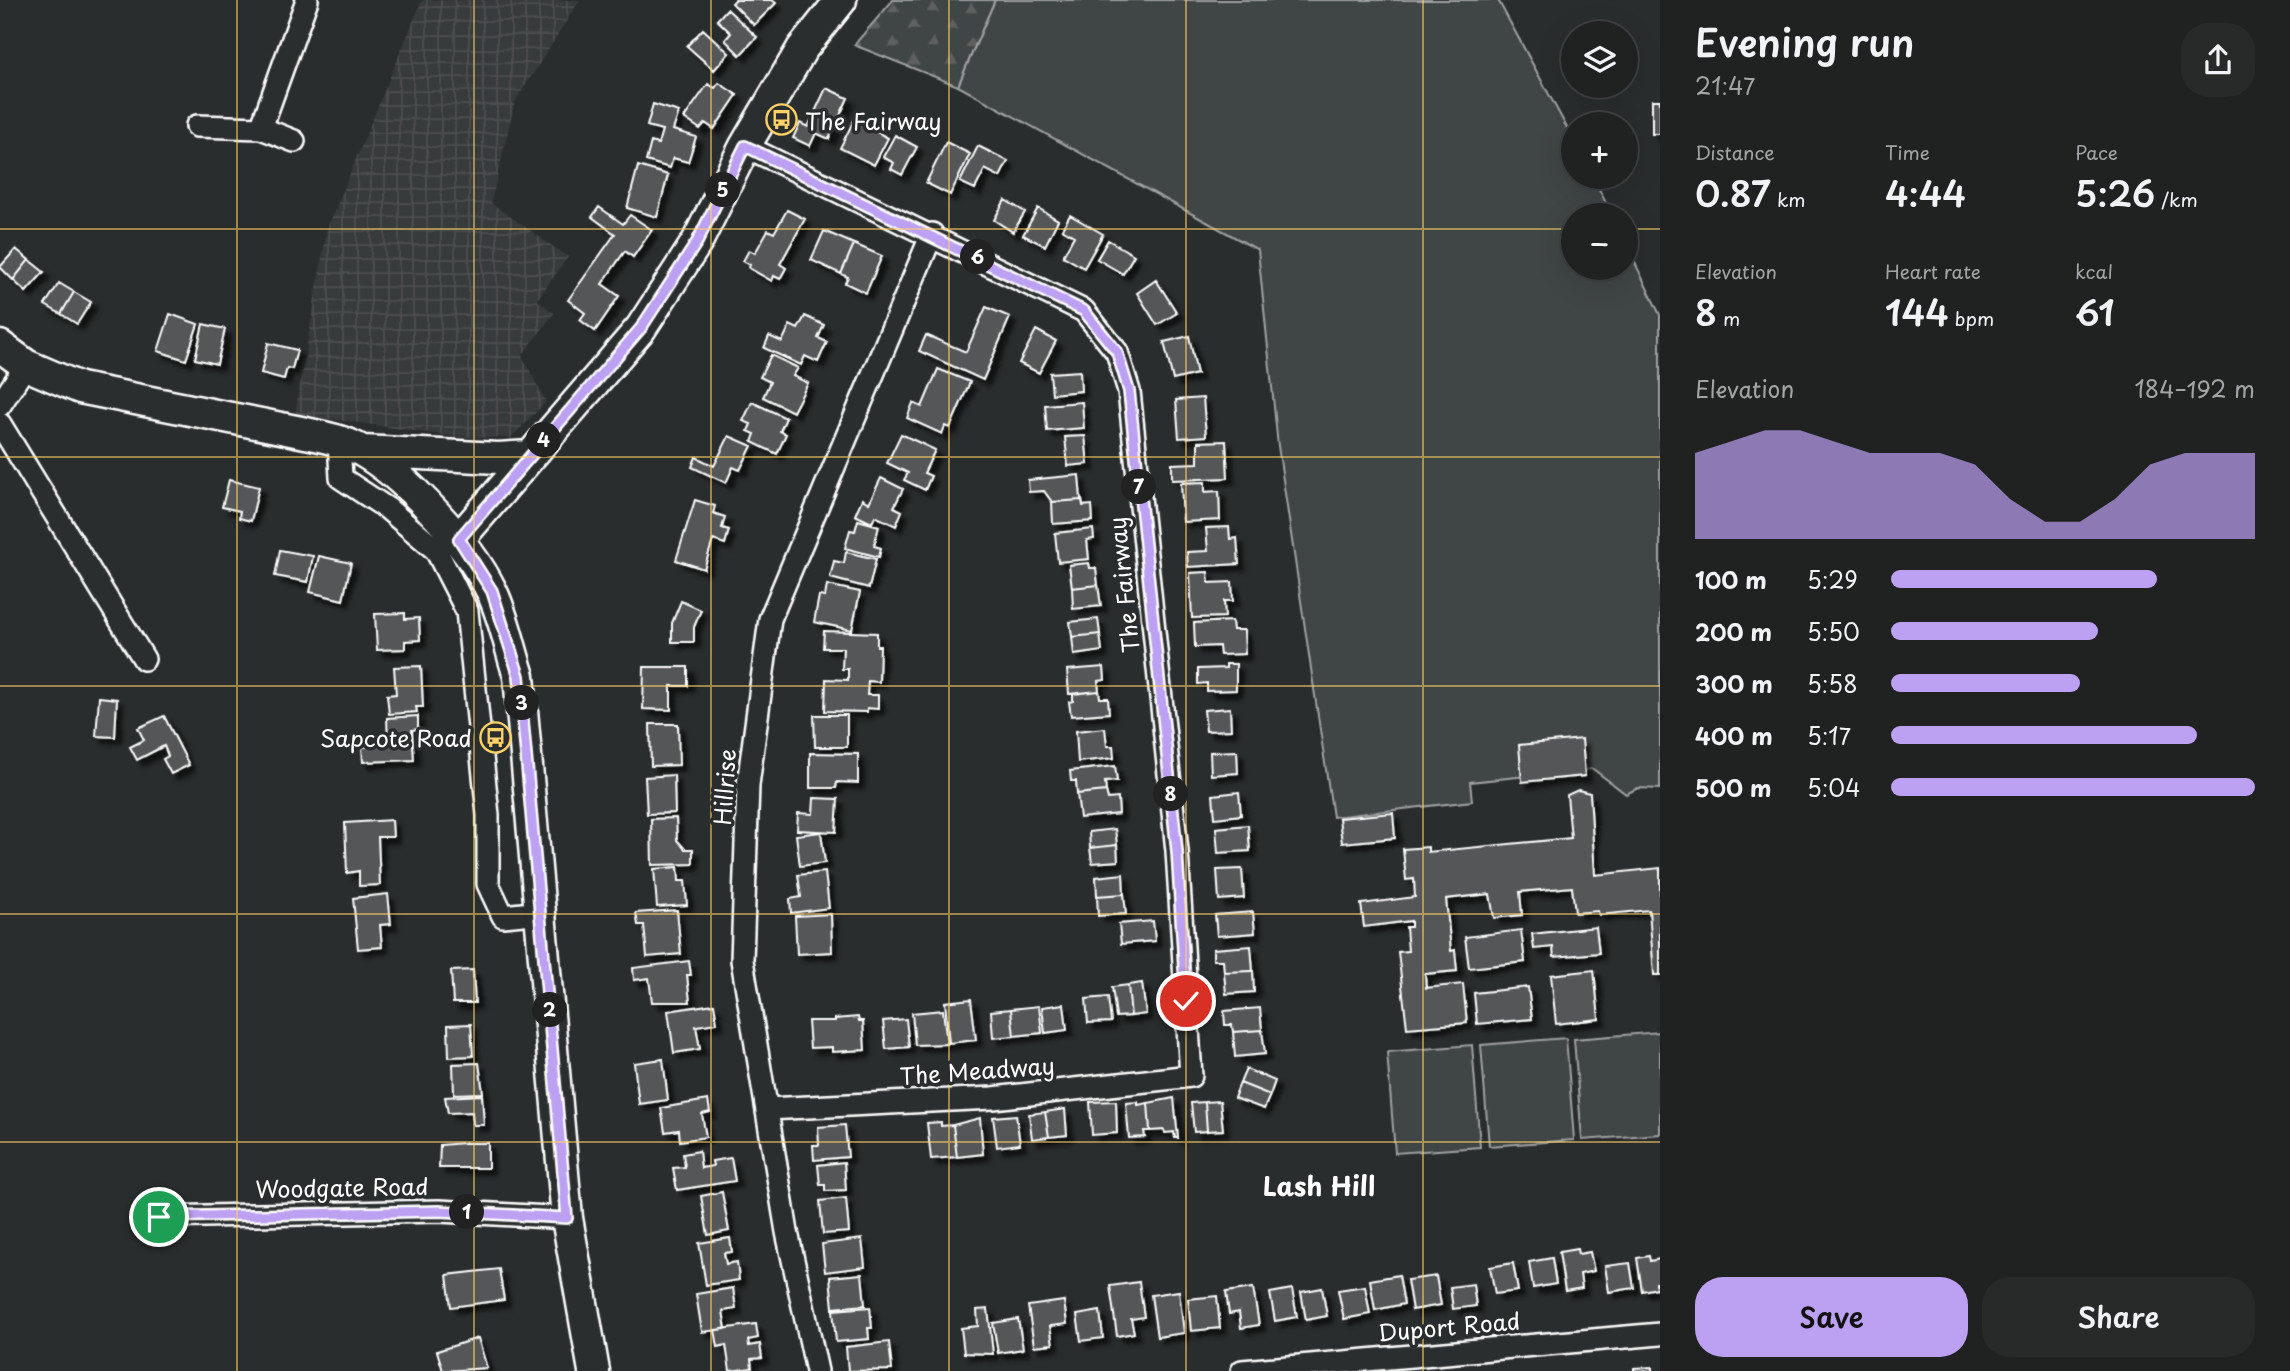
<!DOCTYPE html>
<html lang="en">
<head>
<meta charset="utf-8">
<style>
	:root { --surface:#202222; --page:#282a2a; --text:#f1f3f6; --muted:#a2a4a5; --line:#3d3f40; --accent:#bca0f2 }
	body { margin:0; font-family:"Playpen Sans",sans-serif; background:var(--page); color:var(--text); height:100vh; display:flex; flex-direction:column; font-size:26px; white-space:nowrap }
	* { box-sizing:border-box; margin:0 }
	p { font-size:23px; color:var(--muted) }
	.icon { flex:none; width:38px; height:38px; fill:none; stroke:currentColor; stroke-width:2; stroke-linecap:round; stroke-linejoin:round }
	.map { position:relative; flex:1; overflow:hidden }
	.side { display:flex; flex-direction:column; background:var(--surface); width:630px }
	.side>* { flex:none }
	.buttons { position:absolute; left:1561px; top:21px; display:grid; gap:14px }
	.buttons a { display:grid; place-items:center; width:77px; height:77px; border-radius:50%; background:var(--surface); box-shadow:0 7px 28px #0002,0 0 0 2px var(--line); font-size:35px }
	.pin { position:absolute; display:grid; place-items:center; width:60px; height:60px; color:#fff; margin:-30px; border:4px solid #fff; border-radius:50%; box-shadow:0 2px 7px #0007 }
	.km { position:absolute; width:35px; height:35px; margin:-18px; border-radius:50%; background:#222; color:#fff; font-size:19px; line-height:35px; text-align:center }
	.round { display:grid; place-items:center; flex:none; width:74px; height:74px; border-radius:28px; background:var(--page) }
	.headline { display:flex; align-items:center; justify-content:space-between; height:119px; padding:0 35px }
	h1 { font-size:38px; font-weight:600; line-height:52px }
	.stats { display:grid; grid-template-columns:repeat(3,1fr); gap:10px; height:119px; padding:7px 35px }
	.stats div { display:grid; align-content:center }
	.stats b { font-size:35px; font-weight:600 }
	.stats small { font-size:19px; font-weight:400 }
	.stats p { font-size:19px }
	.chart { height:196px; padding:14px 35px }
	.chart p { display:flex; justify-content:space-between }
	.chart svg { width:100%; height:126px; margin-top:7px; fill:var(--accent); opacity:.7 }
	.action { display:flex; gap:14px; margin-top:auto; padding:14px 35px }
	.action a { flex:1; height:80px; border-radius:28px; background:var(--accent); color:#111; font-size:28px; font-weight:600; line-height:80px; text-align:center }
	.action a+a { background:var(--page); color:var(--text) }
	ul { padding:0 35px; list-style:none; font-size:23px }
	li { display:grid; grid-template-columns:112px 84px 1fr; align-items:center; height:52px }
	li i { height:18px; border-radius:9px; background:var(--accent) }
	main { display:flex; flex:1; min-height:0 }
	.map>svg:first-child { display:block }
</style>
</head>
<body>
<main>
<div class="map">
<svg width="1660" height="1371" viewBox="0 0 1660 1371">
	<defs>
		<pattern id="industrial-grid" width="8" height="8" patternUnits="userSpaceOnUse" patternTransform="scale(1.75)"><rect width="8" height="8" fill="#373a3b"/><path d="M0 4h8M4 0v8" fill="none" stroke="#4b4e4f"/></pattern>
		<pattern id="forest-firs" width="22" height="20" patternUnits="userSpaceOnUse" patternTransform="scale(1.75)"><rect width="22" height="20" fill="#414445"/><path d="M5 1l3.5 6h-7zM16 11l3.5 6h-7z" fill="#5e6061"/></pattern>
		<filter id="shadow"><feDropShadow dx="6" dy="6" stdDeviation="2" flood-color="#0009"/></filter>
	</defs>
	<rect width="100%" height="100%" fill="#2a2d2e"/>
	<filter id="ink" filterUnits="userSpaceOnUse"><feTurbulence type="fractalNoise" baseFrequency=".0143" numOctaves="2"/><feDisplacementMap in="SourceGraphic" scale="14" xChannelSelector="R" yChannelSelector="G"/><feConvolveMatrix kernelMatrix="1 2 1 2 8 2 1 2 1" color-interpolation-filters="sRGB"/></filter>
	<g filter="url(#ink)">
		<!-- industrial -->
		<path fill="url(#industrial-grid)" d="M422,0H580L515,102L491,203L568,257L537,300L554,313L522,356L546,402L511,438L457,437L295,414L327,229Z"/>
		<!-- forest -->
		<path fill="url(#forest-firs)" stroke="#a0a2a2" stroke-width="2" d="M893,0H995L958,86L854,45Z"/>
		<!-- green -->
		<path fill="#414445" stroke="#a0a2a2" stroke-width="2" d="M995,0H1498L1573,139V177H1593L1612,215H1573V268H1626V244L1660,315V789L1638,788L1626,794L1593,769L1470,782L1472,801L1333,817L1278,446L1258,250L958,86Z
			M1660,1032V1134L1582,1140L1574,1039Z
			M1566,1038L1574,1140L1489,1146L1481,1045Z
			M1472,1045L1480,1147L1395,1153L1387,1052Z"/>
		<!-- building -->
		<path fill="#555758" stroke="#fff" stroke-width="2" filter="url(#shadow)" d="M735,0H772L776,3L754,25L732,3Z
			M727,9L757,37L740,55L725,40L731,33L717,20Z
			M703,29L729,53L714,70L687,46Z
			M719,83L737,95L714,129L705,123L700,129L684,118L708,84L715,88Z
			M826,88L848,98L829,139L816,133L810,146L793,138L800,123L808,127Z
			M1652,100H1660V134H1652Z
			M653,104L679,112L673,130L696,137L688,162L673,158L670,168L646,161L651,142L658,144L662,130L647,126Z
			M854,120L888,138L874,165L840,148Z
			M895,135L917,147L902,175L891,169L894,163L883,157Z
			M946,142L970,154L950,195L926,183Z
			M978,146L1008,161L1000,177L985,169L975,189L960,182Z
			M638,166L668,175L657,217L627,208Z
			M1005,200L1025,212L1013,232L994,220Z
			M599,207L623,224L630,215L652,230L633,257L625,251L602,284L619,296L595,331L580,320L585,313L568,300L615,234L592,217Z
			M1038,208L1058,220L1045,246L1023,235Z
			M787,210L805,219L780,264L786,268L780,279L774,276L772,281L749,268L750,265L743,261L749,250L755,253L768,230L774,233Z
			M1070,215L1103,234L1084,268L1063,256L1074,236L1062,229Z
			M824,231L854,244L841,274L811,260Z
			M1108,240L1134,255L1123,274L1097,259Z
			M854,244L882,256L866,293L845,283L848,277L841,274Z
			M16,249L29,260L13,280L0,267Z
			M29,260L44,272L26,292L13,280Z
			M1156,280L1177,313L1157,325L1137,293Z
			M59,283L74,292L61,314L45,305Z
			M74,292L91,302L77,324L61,314Z
			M986,307L1010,317L983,380L919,351L926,335L966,352Z
			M170,314L198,324L186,360L158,351Z
			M805,316L824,325L818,338L827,342L818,362L805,356L801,365L764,348L769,336L782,342L790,325L798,329Z
			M203,324L225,329L217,364L195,359Z
			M1036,330L1056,341L1039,373L1019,363Z
			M1189,336L1197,374L1173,380L1164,342Z
			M268,343L297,350L292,369L287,368L284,379L261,373Z
			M771,355L798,368L793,376L808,383L793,412L763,397L770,382L760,377Z
			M938,369L970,382L950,428L945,426L942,434L907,418L913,403L922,407Z
			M1080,371L1081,391L1052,394L1050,373Z
			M1203,398L1206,436L1179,438L1176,400Z
			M752,402L786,418L780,431L786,434L777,454L752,442L755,434L748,431L751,424L743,421Z
			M1082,402L1084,428L1047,431L1045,405Z
			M901,434L935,450L924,473L931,476L925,490L904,480L908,473L887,463Z
			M729,436L752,446L740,470L733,467L726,483L692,467L696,457L714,466Z
			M1085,436L1088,464L1068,466L1065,437Z
			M1226,441L1228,478L1172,480V464L1198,463V442Z
			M1079,475L1081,500L1052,502L1044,491L1029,492L1028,480Z
			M881,478L903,489L894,507L902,511L896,526L875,516L872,523L855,515L862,499L869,503Z
			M229,480L259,487L251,521L239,518L240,511L222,507Z
			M1205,482V492L1219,491L1220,520L1183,522L1181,483Z
			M695,500L715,506L713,513L725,517L722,528L729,530L725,544L713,540L704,569L676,560Z
			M1082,500L1083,506L1092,505L1093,521L1053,524L1052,502Z
			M858,520L879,526L874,546L881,548L879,557L845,548L850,530L855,531Z
			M1229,527L1230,539L1237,538L1239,564L1188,567L1187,552L1208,551L1206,528Z
			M1093,529L1094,539L1087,540L1089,559L1058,562L1055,533Z
			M280,550L313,556L308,582L275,576Z
			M846,552L876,559L869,588L830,578L834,561L844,563Z
			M319,556L351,563L343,600L310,592Z
			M1089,563L1090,568H1096L1098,585L1072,588L1069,565Z
			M1208,572L1209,583L1232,582L1233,601H1224L1225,617L1192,618L1190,573Z
			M827,585L860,592L852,630L814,622L819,596L825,597Z
			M1098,585L1101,606L1073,609L1072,588Z
			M681,601L701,610L694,627V642H672V623Z
			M405,613V619L419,618L420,640L405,641V649L377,650L375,614Z
			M1098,619L1100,634L1072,637L1070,622Z
			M1232,621L1233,630H1244L1245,654L1220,655L1219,646L1195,647L1194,623Z
			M824,631L877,633V646H880L879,682L868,681L867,695H878V709L867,708V712L825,711L826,679L848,680V669H842L843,648H823Z
			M1100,634L1102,651L1074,655L1072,637Z
			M1226,664H1236V690L1207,691V683L1198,684V669L1226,668Z
			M421,666L423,707H416L417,712L389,714L387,695L396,694L394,667Z
			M644,667H688V686H671V710L643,709Z
			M1104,667L1105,680L1098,681L1099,691L1069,694L1067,670Z
			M1099,691L1100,698H1108L1109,713L1071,716L1069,702L1073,701V694Z
			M99,697L117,699L115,737L96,736Z
			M1230,708L1231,730L1206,731L1204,710Z
			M814,715H847V747H815Z
			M164,716L189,765L171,774L163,759L168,756L164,746L137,760L130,747L144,740L138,728Z
			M418,716V729L412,730L414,760L363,762L362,747L388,745L387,718Z
			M650,724H678L679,765L651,766Z
			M1105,728L1107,746H1113L1114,758L1078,762L1076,731Z
			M1582,739L1585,776L1522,782L1519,745Z
			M1237,751L1238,773L1211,775L1210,752Z
			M810,753L858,754V783L837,782L836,788H810Z
			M1115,766L1117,781L1105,782L1106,791L1077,794L1076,781H1071L1070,771Z
			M674,775L675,813L647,814L645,777Z
			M1578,790L1590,793L1595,875L1660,868V975H1654L1649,910L1599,915L1598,911L1575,913L1572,887L1520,892L1522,915L1494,918L1490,894L1446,899L1451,951L1455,950L1457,971L1425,974L1426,988L1463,984L1467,1023L1407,1028L1398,952L1408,951L1406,927H1411V921L1364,927L1361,904L1415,897L1414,879L1406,880L1403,849L1428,847V852L1571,838L1567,795Z
			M1106,791L1108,799L1118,798L1119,814L1080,818L1077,794Z
			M1239,792L1241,815L1215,818L1213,795Z
			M814,798L838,799L836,832L797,830L798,813L813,814Z
			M1393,813L1395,838L1342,843L1339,818Z
			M676,818L677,840L685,849H693V864L652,865L651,819Z
			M392,820L393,837H378L380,885L359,886V871L347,873L345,823Z
			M1248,825L1250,851L1218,853L1216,828Z
			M1115,829L1117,845L1090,848L1089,832Z
			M821,832L825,863L800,866L796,835Z
			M1117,845L1118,861L1092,863L1090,848Z
			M678,867L679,881H685L687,905L657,907L654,869Z
			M1242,869L1244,898L1219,900L1217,870Z
			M825,872L829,908L791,913L790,899L801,897L798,875Z
			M1123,874L1124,894L1097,896L1096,877Z
			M388,894L391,924L380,925L382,947L358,949L353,898Z
			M1124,894L1126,914L1098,916L1097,896Z
			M677,910L681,954L647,957L644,925H638L636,913Z
			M1253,912L1255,933L1217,936L1215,915Z
			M831,914L832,952L797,954L795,916Z
			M1153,921L1155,941L1121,944L1119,924Z
			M1596,927L1599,953L1554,957L1553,947L1534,949L1532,934Z
			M1521,930L1525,962L1469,968L1465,937Z
			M1251,946L1253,971L1224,972L1223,960H1213V949Z
			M689,961L691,975H687L690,1002H652L649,978L634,980L633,968Z
			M473,970L475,1003H453L451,971Z
			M1594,970L1599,1019L1556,1024L1551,975Z
			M1253,971L1254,992L1226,994L1224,972Z
			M1142,983L1146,1014L1131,1016L1128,985Z
			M1128,985L1131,1016L1116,1017L1112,987Z
			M1528,987L1532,1019L1477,1024L1474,993Z
			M1108,997L1111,1022L1088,1023L1086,999Z
			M971,999L976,1040L949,1043L945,1002Z
			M714,1004L717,1023L696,1026L700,1049L674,1053L668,1011Z
			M1064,1004L1067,1030L1045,1033L1042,1007Z
			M1039,1006L1042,1033L1014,1036L1011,1009Z
			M1260,1008L1262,1030L1233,1032L1232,1025H1225L1224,1011Z
			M1011,1009L1014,1036L993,1038L991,1011Z
			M943,1010L947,1044L915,1045L912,1013Z
			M858,1017L859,1021H863L865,1050L832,1052V1047L810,1048L808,1021H835V1019Z
			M906,1019L909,1047L886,1049L883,1021Z
			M471,1024L473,1056L449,1057L448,1025Z
			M1262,1030L1265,1054L1235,1057L1233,1032Z
			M663,1059L668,1100L639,1104L634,1063Z
			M479,1063L483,1093L454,1094L453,1064Z
			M1246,1069L1275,1081L1270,1095L1240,1083Z
			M1240,1083L1270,1095L1264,1109L1234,1098Z
			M482,1095L484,1125H473L472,1112L448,1113L445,1097Z
			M1174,1098L1178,1138H1175L1174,1132L1165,1133L1164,1130L1150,1131L1148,1103Z
			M708,1100L710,1112L702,1114L706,1137L680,1141L679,1130L665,1132L661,1108Z
			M1116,1101L1117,1133L1092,1135L1090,1102Z
			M1220,1101L1223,1130L1207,1131L1205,1102Z
			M1138,1102V1105L1148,1103L1150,1131H1144L1145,1137L1129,1138L1126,1103Z
			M1205,1102L1207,1131L1194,1132L1191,1103Z
			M1065,1109L1067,1135L1049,1137L1045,1112Z
			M1045,1112L1049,1137L1032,1139L1029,1114Z
			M1016,1115L1020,1144L997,1147L993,1117Z
			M980,1118L983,1154L957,1157L953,1125Z
			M941,1122V1126L953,1125L957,1157L931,1159L927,1123Z
			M845,1125L848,1157L814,1160L813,1145H819L818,1127Z
			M464,1143H488V1168H439L440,1145Z
			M699,1151L701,1168L713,1166L712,1161L731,1158L735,1181L677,1190L673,1168L685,1167L683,1154Z
			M844,1162L846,1190L825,1191V1185H820L818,1165Z
			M722,1192L729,1231L708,1235L701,1196Z
			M846,1198L849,1232L823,1234L820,1201Z
			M730,1238L732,1252L724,1253L726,1264L737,1262L739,1280L706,1285L699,1243Z
			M862,1239L865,1267L825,1272L822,1244Z
			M1577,1249L1578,1254L1590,1252L1594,1271L1580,1274L1582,1288L1565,1291L1559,1252Z
			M1649,1256L1650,1261L1660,1259V1283H1656L1657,1288L1642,1291L1637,1258Z
			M1552,1258L1556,1284L1533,1288L1529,1262Z
			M1513,1263L1518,1291L1495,1294L1490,1267Z
			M1630,1263L1634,1288L1609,1292L1605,1266Z
			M499,1269L504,1300L451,1307L447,1275Z
			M862,1274L865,1305L833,1308L830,1277Z
			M1399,1275L1404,1304L1375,1310L1370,1280Z
			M1436,1276L1441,1305L1412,1310L1407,1280Z
			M1139,1282L1144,1317L1131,1319L1134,1333L1117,1336L1110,1286Z
			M1473,1284L1476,1306L1453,1309L1450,1287Z
			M1365,1286L1370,1314L1344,1319L1338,1290Z
			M733,1288L736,1309L723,1311L726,1329L702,1332L696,1294Z
			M1253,1288L1259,1325L1241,1328L1239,1312L1229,1314L1226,1292Z
			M1322,1288L1327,1316L1306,1320L1301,1292Z
			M1292,1289L1297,1317L1275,1321L1270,1293Z
			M1179,1291L1184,1333L1157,1337L1151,1295Z
			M1217,1296L1220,1328L1191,1331L1188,1299Z
			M1064,1301L1067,1324L1050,1326L1053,1344L1034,1346L1028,1306Z
			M870,1307L872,1328H868L869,1339L836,1342L833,1310Z
			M988,1309L993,1354L964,1353L961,1328L978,1326L977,1310Z
			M1100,1311L1103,1338L1081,1341L1077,1315Z
			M1018,1319L1023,1349L998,1353L993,1323Z
			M756,1324L758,1338L748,1340L749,1346L760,1344L762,1358L751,1359L752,1368L730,1371L726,1345L718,1347L715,1330Z
			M478,1338L487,1368L443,1371L437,1351Z
			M889,1342L892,1370L848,1371L846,1347Z
			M1652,1367V1371H1634V1368Z"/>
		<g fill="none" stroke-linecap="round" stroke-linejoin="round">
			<defs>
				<path id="street" d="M197,126L261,128L294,141
					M261,128L307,0
					M745,146L1084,311L1117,352L1129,391L1177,851L1191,1076L993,1098L767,1109
					M0,405L26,365
					M0,424L144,659
					M339,440L341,478L388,509L436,550L467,611L488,815V884L503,916L542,912
					M159,1217L439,1211L567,1218
					M817,1371L787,1232L742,960L748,785L770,619L932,234
					M1242,1371L1660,1334"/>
				<path id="secondary" d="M0,346L26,365L80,388L306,433C325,437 345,441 362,451C406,476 469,545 491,590C504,616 510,649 519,676L567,1218L594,1371
					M363,451L498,458L530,456
					M459,539L641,328L697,242L745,146L802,49L841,0"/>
			</defs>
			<!-- street casing -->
			<use href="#street" stroke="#fff" stroke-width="26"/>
			<!-- secondary casing -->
			<use href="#secondary" stroke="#fff" stroke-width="35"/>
			<!-- street -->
			<use href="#street" stroke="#2a2d2e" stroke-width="21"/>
			<!-- secondary -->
			<use href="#secondary" stroke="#2a2d2e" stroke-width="30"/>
		</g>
	</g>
	<g fill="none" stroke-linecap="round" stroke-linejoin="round" filter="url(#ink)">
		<defs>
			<path id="route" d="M159,1217L439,1211L567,1218L519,676L492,591L459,539L641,328L697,242L745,146L1084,311L1117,352L1129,391L1177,851L1186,1001"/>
		</defs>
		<!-- route casing -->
		<use href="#route" stroke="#fff" stroke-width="14"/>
		<!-- route -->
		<use href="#route" stroke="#bca0f2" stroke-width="9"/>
	</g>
	<!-- grid -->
	<path fill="none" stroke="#ffd166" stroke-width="2" stroke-opacity="0.55" d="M237,0V1371M474,0V1371M711,0V1371M949,0V1371M1186,0V1371M1423,0V1371M0,229H1573M1626,229H1660M0,457H1660M0,686H1660M0,914H1660M0,1142H1660"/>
	<!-- icons -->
	<defs>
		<symbol id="bus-ring" viewBox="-11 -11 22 22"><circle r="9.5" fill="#2a2d2e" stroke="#ffd166" stroke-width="1.5"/><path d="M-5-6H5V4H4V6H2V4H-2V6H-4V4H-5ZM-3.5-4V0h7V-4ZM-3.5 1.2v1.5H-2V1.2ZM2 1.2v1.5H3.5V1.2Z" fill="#ffd166"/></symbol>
	</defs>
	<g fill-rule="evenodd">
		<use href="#bus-ring" x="764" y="102" width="35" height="35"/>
		<use href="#bus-ring" x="478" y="720" width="35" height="35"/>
	</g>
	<g text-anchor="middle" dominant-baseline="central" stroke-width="7" stroke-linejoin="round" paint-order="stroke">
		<!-- poi labels -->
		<g font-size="23" fill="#fff" stroke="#2a2d2e" text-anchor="start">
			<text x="805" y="120">The Fairway</text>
			<text x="472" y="737" text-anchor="end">Sapcote Road</text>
		</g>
		<!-- street labels -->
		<g font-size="23" fill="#fff" stroke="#2a2d2e">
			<text transform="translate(1123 585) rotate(-96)">The Fairway</text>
			<text transform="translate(724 787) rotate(-86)">Hillrise</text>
			<text transform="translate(977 1070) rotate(-4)">The Meadway</text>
			<text transform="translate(342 1187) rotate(-1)">Woodgate Road</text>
			<text transform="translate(1449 1326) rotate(-5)">Duport Road</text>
		</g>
		<!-- quarter labels -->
		<g font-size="26" font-weight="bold" fill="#fff" stroke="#2a2d2e">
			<text x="1319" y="1185">Lash Hill</text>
		</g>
	</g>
</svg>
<div class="buttons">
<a><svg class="icon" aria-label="layers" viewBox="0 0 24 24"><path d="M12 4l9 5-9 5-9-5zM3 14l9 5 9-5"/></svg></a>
<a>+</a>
<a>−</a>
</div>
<div class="pin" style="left:159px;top:1217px;background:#1e9e55"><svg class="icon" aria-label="arrive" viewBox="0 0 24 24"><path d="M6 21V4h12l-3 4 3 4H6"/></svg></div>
<div class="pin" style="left:1186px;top:1001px;background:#d93025"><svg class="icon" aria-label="check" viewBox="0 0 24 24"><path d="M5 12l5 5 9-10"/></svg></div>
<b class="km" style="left:467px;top:1212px">1</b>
<b class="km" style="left:550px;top:1010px">2</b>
<b class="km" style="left:522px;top:703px">3</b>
<b class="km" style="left:544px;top:440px">4</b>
<b class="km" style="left:723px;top:190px">5</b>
<b class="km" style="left:978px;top:257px">6</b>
<b class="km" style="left:1139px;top:487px">7</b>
<b class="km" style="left:1171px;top:794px">8</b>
</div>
<section class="side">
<div class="headline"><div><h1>Evening run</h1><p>21:47</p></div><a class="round"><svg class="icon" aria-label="share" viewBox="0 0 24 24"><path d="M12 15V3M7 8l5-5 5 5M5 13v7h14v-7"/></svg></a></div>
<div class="stats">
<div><p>Distance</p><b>0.87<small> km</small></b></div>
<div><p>Time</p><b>4:44</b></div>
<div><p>Pace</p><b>5:26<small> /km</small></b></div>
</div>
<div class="stats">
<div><p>Elevation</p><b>8<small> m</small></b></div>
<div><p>Heart rate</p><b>144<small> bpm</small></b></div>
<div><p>kcal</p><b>61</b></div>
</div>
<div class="chart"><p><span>Elevation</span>184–192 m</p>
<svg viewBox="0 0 160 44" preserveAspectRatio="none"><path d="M0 44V14L10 10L20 6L30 6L40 10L50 14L60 14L70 14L80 18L90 30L100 38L110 38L120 30L130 18L140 14L150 14L160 14V44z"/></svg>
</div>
<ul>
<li><b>100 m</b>5:29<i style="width:73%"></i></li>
<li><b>200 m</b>5:50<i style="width:57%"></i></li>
<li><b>300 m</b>5:58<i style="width:52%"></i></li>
<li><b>400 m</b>5:17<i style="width:84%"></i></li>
<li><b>500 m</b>5:04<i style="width:100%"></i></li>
</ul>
<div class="action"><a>Save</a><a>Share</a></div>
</section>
</main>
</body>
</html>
